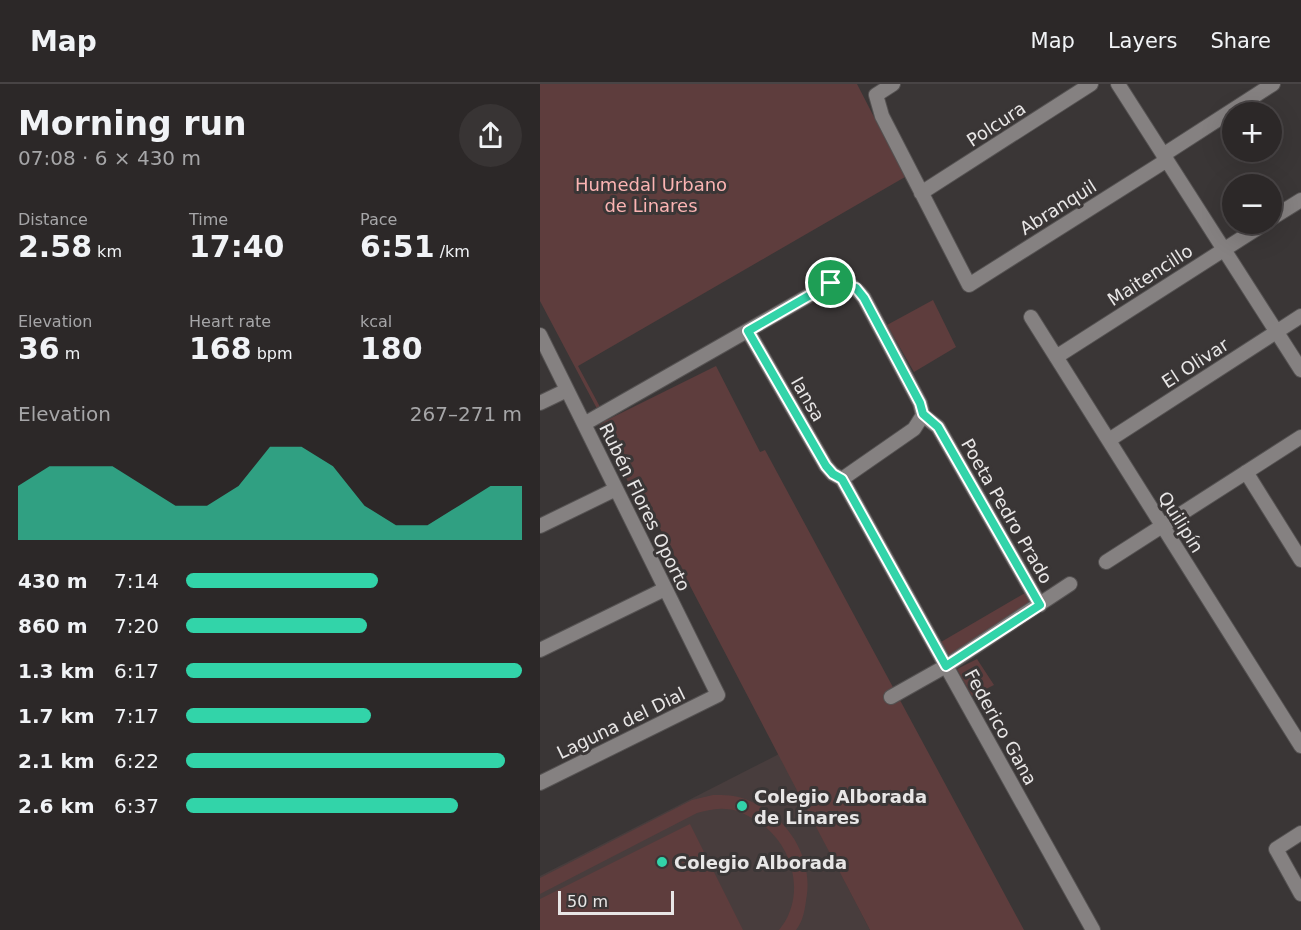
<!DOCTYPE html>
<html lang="en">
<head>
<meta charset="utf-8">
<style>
	:root { --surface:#2c2828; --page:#383434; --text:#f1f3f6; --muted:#a6a6a8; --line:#484445; --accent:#32d4a9 }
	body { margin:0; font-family:"DejaVu Sans",sans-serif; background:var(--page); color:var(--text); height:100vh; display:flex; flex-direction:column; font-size:22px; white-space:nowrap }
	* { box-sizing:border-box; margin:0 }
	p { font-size:20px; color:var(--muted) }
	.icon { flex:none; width:33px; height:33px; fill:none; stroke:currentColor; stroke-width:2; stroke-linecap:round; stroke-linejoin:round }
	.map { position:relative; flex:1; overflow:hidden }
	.details { display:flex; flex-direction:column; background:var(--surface); width:540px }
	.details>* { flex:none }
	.fabs { position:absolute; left:682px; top:18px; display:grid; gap:12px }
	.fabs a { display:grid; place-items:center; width:60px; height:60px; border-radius:50%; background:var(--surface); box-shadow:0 6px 24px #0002,0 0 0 2px var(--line); font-size:30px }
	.scale { position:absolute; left:18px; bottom:15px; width:116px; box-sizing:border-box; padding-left:6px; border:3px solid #e8e6e6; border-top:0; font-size:16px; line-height:21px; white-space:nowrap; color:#e8e6e6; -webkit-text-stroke:4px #3a3636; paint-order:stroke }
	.pin { position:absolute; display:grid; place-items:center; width:51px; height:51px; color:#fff; margin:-26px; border:3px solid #fff; border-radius:50%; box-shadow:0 2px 6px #0007 }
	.round { display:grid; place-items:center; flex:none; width:63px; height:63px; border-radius:32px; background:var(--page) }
	.summary { display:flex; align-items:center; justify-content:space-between; height:102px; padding:0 18px }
	h1 { font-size:33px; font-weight:600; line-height:45px }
	.stats { display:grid; grid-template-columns:repeat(3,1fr); gap:9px; height:102px; padding:6px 18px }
	.stats div { display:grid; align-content:center }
	.stats b { font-size:30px; font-weight:600 }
	.stats small { font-size:16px; font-weight:400 }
	.stats p { font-size:16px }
	.chart { height:168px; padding:12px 18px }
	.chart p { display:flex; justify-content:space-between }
	.chart svg { width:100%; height:108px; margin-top:6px; fill:var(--accent); opacity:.7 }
	ul { padding:0 18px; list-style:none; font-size:20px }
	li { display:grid; grid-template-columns:96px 72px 1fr; align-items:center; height:45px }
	li i { height:15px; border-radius:8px; background:var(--accent) }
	header { display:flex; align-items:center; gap:36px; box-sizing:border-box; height:84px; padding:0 30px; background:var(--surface); border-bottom:2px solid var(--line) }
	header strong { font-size:28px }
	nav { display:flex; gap:33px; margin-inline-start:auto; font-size:21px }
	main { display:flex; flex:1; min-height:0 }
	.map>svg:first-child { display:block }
</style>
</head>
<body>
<header>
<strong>Map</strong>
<nav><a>Map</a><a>Layers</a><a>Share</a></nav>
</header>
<main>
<section class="details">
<div class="summary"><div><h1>Morning run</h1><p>07:08 · 6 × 430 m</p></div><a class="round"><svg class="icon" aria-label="share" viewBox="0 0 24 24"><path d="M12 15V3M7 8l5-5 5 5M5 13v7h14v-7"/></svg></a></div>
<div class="stats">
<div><p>Distance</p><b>2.58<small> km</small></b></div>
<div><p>Time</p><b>17:40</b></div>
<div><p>Pace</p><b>6:51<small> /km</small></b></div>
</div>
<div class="stats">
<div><p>Elevation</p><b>36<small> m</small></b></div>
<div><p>Heart rate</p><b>168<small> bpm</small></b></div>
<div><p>kcal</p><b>180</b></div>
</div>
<div class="chart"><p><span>Elevation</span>267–271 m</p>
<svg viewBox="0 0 160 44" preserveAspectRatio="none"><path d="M0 44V22L10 14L20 14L30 14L40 22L50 30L60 30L70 22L80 6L90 6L100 14L110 30L120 38L130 38L140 30L150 22L160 22V44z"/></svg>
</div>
<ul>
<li><b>430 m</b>7:14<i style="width:57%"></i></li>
<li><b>860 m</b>7:20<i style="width:54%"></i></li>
<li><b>1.3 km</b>6:17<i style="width:100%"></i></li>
<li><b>1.7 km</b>7:17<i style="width:55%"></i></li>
<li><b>2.1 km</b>6:22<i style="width:95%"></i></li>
<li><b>2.6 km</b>6:37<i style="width:81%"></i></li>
</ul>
</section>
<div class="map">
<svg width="761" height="846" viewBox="0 0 761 846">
	<rect width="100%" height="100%" fill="#3a3636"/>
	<!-- built -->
	<path fill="#483d3d" d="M239,670L330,846H0V792Z"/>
	<!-- green -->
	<path fill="#5e3d3d" d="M0,0H317L365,93L38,282L67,336L176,282L220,368L225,366L484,846H330L114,433L107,435L59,341L64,338L0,217Z
		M393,216L416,263L374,288L347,241Z
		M485,509L491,519L410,573L401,558Z
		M437,575L454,601L432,612L417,585Z
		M173,711C184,711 195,711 205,715C244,729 272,769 267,810C265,823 264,836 256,846H239C242,842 245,838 247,834C265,798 247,752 212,734C203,729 195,725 185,725C175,724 166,727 157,729L0,810V794L152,716Z
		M150,740L203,846H0V815Z"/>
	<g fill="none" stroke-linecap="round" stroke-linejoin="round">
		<defs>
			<path id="street" d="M353,0L336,11L342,32L429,201L627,76
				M578,0L761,286
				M623,71L733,0
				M381,109L551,0
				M732,134L761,116
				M491,233L761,662
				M208,247L286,382L293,390L302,395L553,846
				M0,251L178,611L0,699
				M516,273L724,140
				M0,319L27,306
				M44,340L291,199C307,197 314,201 324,214L380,319L383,331L398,343L500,521
				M569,356L761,232
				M706,388L761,476
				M302,395L374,345L383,331
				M0,442L76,405
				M566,478L761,353
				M0,566L125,505
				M351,613L406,582L530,500
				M761,749L736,765L761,810"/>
		</defs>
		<!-- street casing -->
		<use href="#street" stroke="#555252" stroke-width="16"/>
		<!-- street -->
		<use href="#street" stroke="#858181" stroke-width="14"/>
	</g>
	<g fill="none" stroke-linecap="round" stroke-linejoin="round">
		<defs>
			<path id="route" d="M300,198L316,204L324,214L380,319L383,330L398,343L500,521L406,582L302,395L293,390L286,382L208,247L291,199Z"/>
		</defs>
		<!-- route casing -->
		<use href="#route" stroke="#fff" stroke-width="12"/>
		<!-- route -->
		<use href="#route" stroke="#32d4a9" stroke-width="8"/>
	</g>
	<!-- markers -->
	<g fill="#32d4a9" stroke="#3a3636" stroke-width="2">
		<circle cx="202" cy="722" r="6"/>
		<circle cx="122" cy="778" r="6"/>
	</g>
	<g text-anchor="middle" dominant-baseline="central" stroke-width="6" stroke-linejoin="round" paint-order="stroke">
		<!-- street labels -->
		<g font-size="18" fill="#e8e6e6" stroke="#3a3636">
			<text transform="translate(456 40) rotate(-33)">Polcura</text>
			<text transform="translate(518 123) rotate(-32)">Abranquil</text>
			<text transform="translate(610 191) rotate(-33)">Maitencillo</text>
			<text transform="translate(655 279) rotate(-33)">El Olivar</text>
			<text transform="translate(268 315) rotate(60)">Iansa</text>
			<text transform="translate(105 423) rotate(64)">Rubén Flores Oporto</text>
			<text transform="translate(467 427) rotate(60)">Poeta Pedro Prado</text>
			<text transform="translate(641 438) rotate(58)">Quilipín</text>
			<text transform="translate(81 639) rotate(-26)">Laguna del Dial</text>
			<text transform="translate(461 643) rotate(61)">Federico Gana</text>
		</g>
		<!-- park labels -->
		<g font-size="18" fill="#fbb4b3" stroke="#3a3636">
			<text x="111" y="100">Humedal Urbano<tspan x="111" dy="21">de Linares</tspan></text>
		</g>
		<!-- poi labels -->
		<g font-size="18" font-weight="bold" fill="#e8e6e6" stroke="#3a3636" text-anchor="start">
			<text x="214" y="712">Colegio Alborada<tspan x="214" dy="21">de Linares</tspan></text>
			<text x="134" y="778">Colegio Alborada</text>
		</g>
	</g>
</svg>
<div class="fabs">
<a>+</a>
<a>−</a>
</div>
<div class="scale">50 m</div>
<div class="pin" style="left:291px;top:199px;background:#1e9e55"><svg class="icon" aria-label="arrive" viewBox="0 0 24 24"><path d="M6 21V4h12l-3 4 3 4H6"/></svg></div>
</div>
</main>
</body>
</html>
